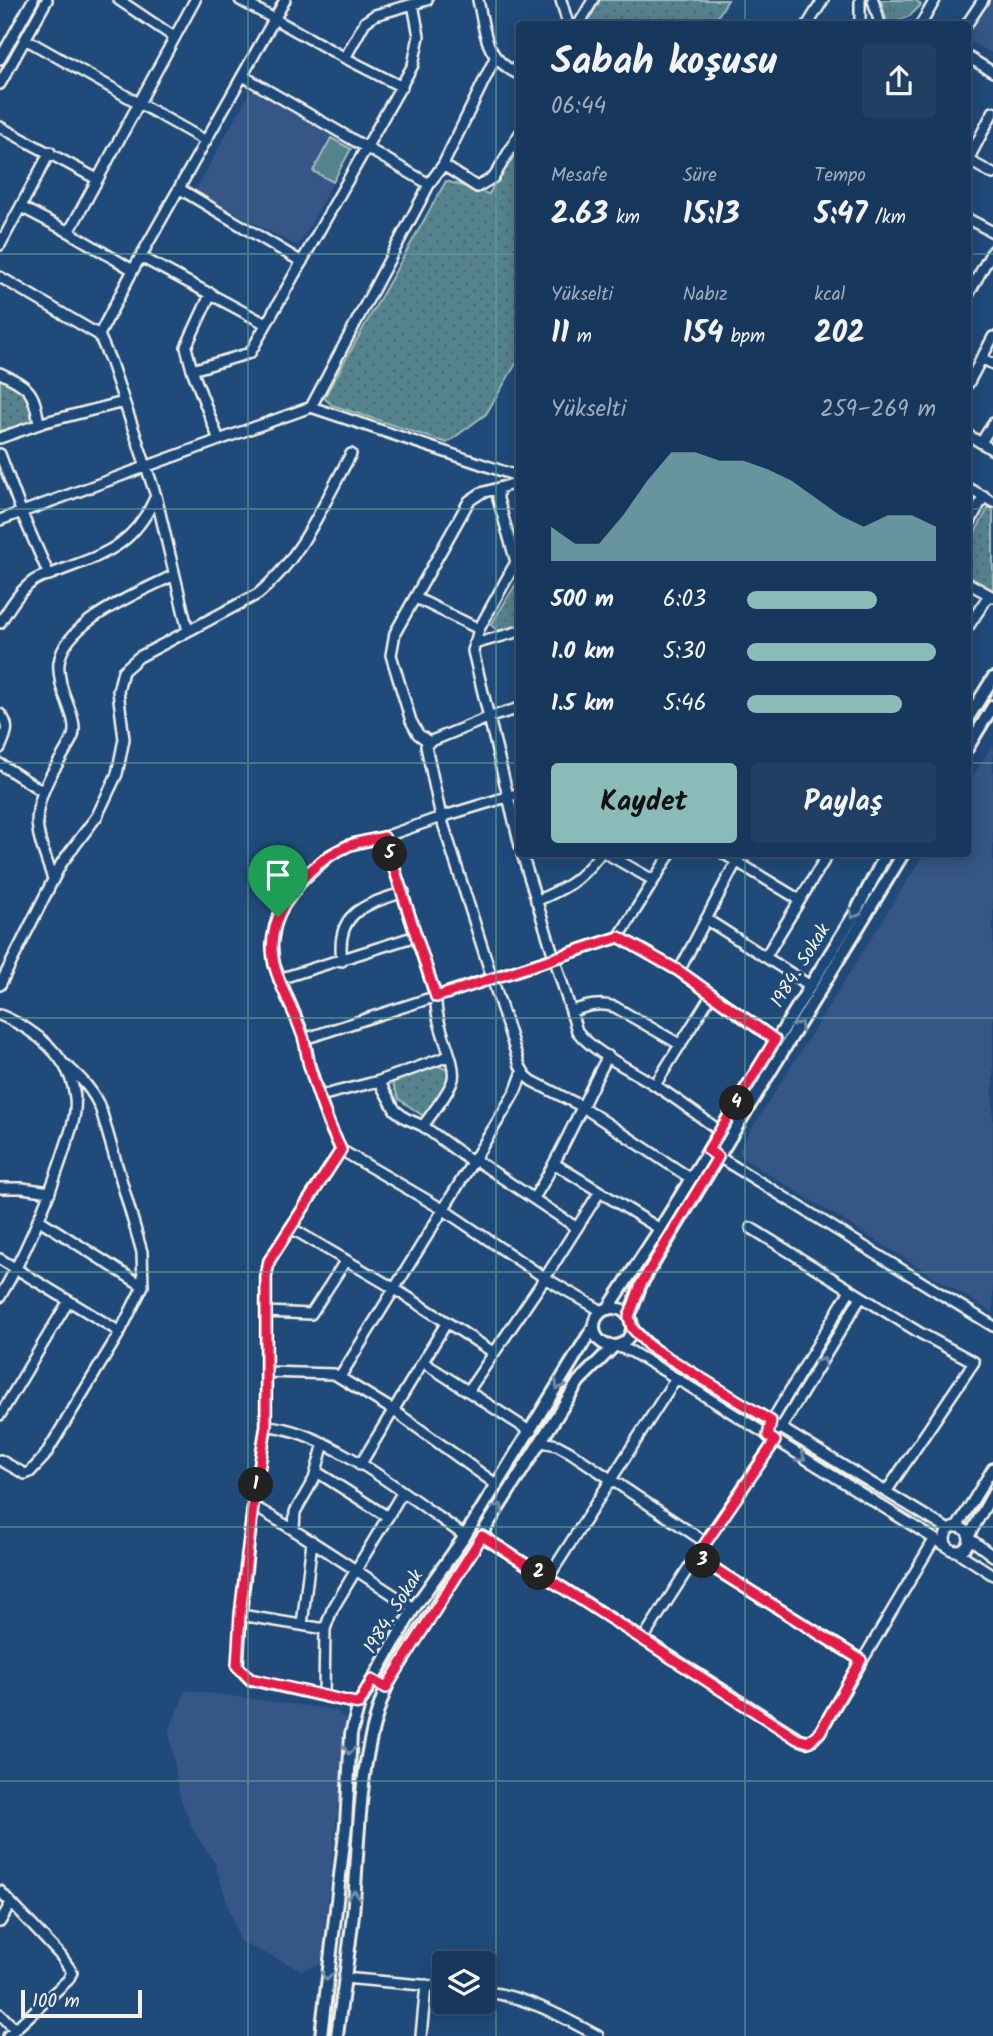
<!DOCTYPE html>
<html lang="tr">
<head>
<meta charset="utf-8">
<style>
	:root { --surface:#17385c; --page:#203f62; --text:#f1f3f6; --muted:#9eacbb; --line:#365272; --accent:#8bbbb9 }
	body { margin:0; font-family:Kalam,sans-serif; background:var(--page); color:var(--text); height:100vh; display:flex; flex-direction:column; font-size:26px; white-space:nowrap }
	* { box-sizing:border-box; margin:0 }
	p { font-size:23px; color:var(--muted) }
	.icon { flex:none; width:38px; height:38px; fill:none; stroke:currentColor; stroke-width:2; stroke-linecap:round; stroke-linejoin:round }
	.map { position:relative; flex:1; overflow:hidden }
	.panel { position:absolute; left:516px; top:21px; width:455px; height:836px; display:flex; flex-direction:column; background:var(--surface); border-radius:7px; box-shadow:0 4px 18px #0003,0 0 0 2px var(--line) }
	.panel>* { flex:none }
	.tools { position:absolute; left:432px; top:1951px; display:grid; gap:14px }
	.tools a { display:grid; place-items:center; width:63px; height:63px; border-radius:7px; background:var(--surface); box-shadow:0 4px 18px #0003,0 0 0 2px var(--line); font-size:35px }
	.scale { position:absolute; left:21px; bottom:18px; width:121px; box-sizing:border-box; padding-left:7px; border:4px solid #f4f1e8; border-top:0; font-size:19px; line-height:24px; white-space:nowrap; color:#f4f1e8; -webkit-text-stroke:5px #1f4a7a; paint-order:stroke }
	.pin { position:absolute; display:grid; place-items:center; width:60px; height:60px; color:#fff; margin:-72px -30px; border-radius:50% 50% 50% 0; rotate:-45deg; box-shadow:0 0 7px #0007 }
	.pin .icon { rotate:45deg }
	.km { position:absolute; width:35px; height:35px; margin:-18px; border-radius:50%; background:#222; color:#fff; font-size:19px; line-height:35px; text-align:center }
	.round { display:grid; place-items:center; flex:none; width:74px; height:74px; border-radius:7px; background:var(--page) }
	.overview { display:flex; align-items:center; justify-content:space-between; height:119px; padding:0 35px }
	h1 { font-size:38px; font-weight:600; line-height:52px }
	.figures { display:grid; grid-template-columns:repeat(3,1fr); gap:10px; height:119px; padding:7px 35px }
	.figures div { display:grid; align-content:center }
	.figures b { font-size:30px; font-weight:600 }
	.figures small { font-size:19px; font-weight:400 }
	.figures p { font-size:19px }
	.chart { height:196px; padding:14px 35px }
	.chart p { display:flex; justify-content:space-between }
	.chart svg { width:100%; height:126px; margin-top:7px; fill:var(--accent); opacity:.7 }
	.primary-button { display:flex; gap:14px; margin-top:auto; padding:14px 35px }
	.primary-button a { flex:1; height:80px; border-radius:7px; background:var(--accent); color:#111; font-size:28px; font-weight:600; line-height:80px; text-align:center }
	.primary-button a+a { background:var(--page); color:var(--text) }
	ul { padding:0 35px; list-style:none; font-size:23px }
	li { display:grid; grid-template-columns:112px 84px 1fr; align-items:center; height:52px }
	li i { height:18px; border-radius:9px; background:var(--accent) }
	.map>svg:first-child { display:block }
</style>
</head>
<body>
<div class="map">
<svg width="993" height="2036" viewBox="0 0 993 2036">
	<defs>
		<pattern id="grass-tufts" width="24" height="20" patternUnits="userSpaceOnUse" patternTransform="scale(1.75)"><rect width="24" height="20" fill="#54838d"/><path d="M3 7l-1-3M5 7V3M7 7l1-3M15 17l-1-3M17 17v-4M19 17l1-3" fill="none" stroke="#506b71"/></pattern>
		<pattern id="park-dots" width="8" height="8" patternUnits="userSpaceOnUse" patternTransform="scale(1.75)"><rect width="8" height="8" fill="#54838d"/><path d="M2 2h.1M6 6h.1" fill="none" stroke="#506b71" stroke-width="1.8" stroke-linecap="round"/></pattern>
	</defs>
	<rect width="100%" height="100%" fill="#1f4a7a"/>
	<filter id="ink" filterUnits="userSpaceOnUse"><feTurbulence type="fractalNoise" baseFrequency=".0143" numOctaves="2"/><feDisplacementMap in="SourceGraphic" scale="14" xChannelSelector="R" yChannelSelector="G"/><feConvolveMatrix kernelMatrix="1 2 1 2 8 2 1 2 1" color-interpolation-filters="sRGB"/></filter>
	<g filter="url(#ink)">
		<!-- built -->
		<path fill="#355786" d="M990,0H993V54L971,42L970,35Z
			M251,90H254L353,145L301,242L295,245L195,191Z
			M992,745L993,746V1313L741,1157L739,1149L924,854H968V784Z
			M186,1690L336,1710L347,1721L321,1964L302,1970L240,1942L214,1862L195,1834L180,1797L169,1731Z"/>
		<!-- grass -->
		<path fill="url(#grass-tufts)" stroke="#a4baba" stroke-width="2" d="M881,0H916L921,5L910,16L890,24L887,23Z"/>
		<!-- park -->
		<path fill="url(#park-dots)" stroke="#a4baba" stroke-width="2" d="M593,0H728L713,24H580Z
			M520,136V357L486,414L447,443L332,405L324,398L446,181L489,194Z
			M0,376C24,391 30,393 34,422L0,432Z
			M989,507L993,509V591L968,577V545Z
			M520,577V627L500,633L491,625Z
			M436,1065L448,1070L452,1078L426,1118L399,1099L391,1080Z"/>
		<!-- garden -->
		<path fill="#54838d" stroke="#a4baba" stroke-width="2" d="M331,138L351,149L333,182L313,171Z"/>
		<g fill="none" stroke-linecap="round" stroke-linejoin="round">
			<defs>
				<path id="minor" d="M119,0L174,37
					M240,0L345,58L365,22L375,15L427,0
					M478,0C486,35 484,58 520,75
					M561,0L568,24
					M860,0V24
					M873,0L880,24
					M579,24L593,0
					M808,24L823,0
					M921,24L935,0
					M967,24L983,0
					M25,39L206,141
					M968,57L993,72
					M345,58L402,87
					M495,58L443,165L477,187L494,177L520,133
					M0,59L33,0
					M243,76L429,184L443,165
					M0,84L47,0
					M0,127L97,179
					M968,160L993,112
					M968,160L993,174
					M180,189L302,262
					M21,207L69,232
					M968,219L993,232
					M0,245L50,152
					M141,257L266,324
					M133,270L69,232L195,0
					M0,277L99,335L110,360L156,496L188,631
					M968,295L993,250
					M99,335L133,270L285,0
					M981,358L993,364
					M192,370L250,353L413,65L419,36L413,4
					M0,373C30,387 34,391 39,424
					M968,384L993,337
					M311,407L430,183
					M968,435L993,450
					M0,438L45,422L124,402
					M219,440L311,407L520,477
					M981,443L993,423
					M0,454L23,516L49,575C27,577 11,605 0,623
					M498,488V499L516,562L520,564
					M968,488L993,502
					M0,520L219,440L192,370L186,347L211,293
					M968,526L984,496
					M516,562L479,629L473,651L520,846
					M49,575C101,554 131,551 156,496
					M968,583L993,597
					M416,598L479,629
					M968,627L989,595
					M474,644L520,631
					M520,708L490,717L429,742L426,746L441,817L520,1066L526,1076L532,1081L581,1106L690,1178
					M0,714C11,726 6,734 0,748
					M429,742L418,734L411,721L391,655L395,633L469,501L481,493L520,482
					M0,764L42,791
					M520,793L441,817L384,837L349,845L330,855L302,881L281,910L275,926L272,945L274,964L304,1036L310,1067L328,1123L341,1150L444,1210L545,1278L602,1311
					M384,837L436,997C434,1025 457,1060 453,1079C450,1092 431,1114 423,1126
					M522,854L577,1031C594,1053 630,1069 653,1084C676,1098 697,1115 720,1131
					M607,854L653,880
					M724,854L800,900
					M53,879C38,834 27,819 52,773C59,761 68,748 73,736C78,721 64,699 61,684C60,677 58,670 59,663C64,621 141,592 174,575
					M536,901C568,887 578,882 600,854
					M706,919L809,985
					M619,937L679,971L775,1040
					M766,956L828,854
					M342,961C335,912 364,905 404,892
					M679,971L736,862
					M279,979L416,936
					M0,985L61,864L97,816L117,774L124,739L118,691L123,671L139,657L258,594C302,558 324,502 351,454
					M572,1011C587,1006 599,1002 615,1007L681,1045
					M0,1015C36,1030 71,1057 75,1098C77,1114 71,1130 66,1145C49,1198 28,1249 0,1297
					M304,1039L619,937L670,854
					M379,1081L395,1110L405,1118L423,1126L472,1162
					M655,1085L712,994
					M320,1096L379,1081L449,1056
					M714,1154L993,1326
					M474,1159L577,1228
					M555,1164L660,1229
					M0,1188H22L50,1192
					M534,1198C563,1153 582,1103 608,1056
					M38,1219L143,1286
					M291,1228L395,1289L493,1352
					M751,1228L920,1333L974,1362L886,1492
					M0,1259L120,1332
					M266,1312L311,1314L346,1260
					M632,1328L659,1354L949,1530
					M616,1346L632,1352L676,1378L949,1548
					M423,1362L531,1432
					M266,1372V1277L269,1261L341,1150
					M340,1377L504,1111L516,1090L523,1071
					M469,1390L545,1278L599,1193
					M0,1415L68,1302
					M770,1424L850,1290
					M266,1426V1372L334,1374L393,1410L497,1485
					M768,1436L781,1428L861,1297
					M542,1442L557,1445L570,1452L705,1542
					M0,1460L25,1474L30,1472L44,1457L120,1332L143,1286L142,1252L101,1110C93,1090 82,1079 66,1065
					M360,1465L447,1322
					M317,1472L388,1517
					M253,1506C309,1537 360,1574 414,1608
					M957,1527L993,1468
					M945 1539a12 12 0 1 1 24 0a12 12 0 1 1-24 0Z
					M294,1529L295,1512L314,1479L324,1443
					M482,1536L805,1742L814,1739L820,1732L934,1540
					M969,1536L993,1493
					M969,1538L993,1556
					M956,1551L993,1575
					M696,1557L861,1660
					M548,1578L676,1378
					M241,1615L325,1629
					M302,1625L312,1541
					M643,1639L705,1542L775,1441
					M324,1696L325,1629L332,1610L402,1493
					M359,1704L250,1680L238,1666L241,1615L253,1506L266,1426C327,1429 414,1501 465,1536
					M0,1891L61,1956L72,1972L68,1980L15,2029
					M0,1922L11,1903
					M344,1978L444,1987
					M483,1991C530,1998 557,2014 598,2036
					M0,2014L15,2029L8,2036
					M421,2036L426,1985"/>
				<path id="major" d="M968,718L993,678
					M968,747L993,706
					M594 1327a19 19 0 1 1 38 0a19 19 0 1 1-38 0Z
					M608,1309L660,1229L854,915L886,854
					M629,1317L641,1284L903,854
					M321,2036L346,1825L351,1734L359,1704L414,1608L465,1536L594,1326
					M337,2036C342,1995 349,1954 353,1914C360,1835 357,1750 391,1677L579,1381L613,1347"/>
			</defs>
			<!-- minor casing -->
			<use href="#minor" stroke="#f4f1e8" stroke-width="14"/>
			<!-- major casing -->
			<use href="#major" stroke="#f4f1e8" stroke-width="16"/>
			<!-- minor -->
			<use href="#minor" stroke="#1f4a7a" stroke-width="9"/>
			<!-- major -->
			<use href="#major" stroke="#1f4a7a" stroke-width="10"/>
		</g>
		<!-- one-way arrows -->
		<defs><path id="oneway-chevron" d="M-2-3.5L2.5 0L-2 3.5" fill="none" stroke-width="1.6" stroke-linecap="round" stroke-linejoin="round" transform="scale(1.75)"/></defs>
		<g stroke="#748da6">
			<use href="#oneway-chevron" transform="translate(854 914) rotate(120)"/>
			<use href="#oneway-chevron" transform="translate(799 1026) rotate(-58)"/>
			<use href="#oneway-chevron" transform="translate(822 1362) rotate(-58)"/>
			<use href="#oneway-chevron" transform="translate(559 1385) rotate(121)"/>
			<use href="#oneway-chevron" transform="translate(801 1457) rotate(32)"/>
			<use href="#oneway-chevron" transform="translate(499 1508) rotate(-58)"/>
			<use href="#oneway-chevron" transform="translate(349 1750) rotate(96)"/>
			<use href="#oneway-chevron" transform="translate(354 1895) rotate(-86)"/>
			<use href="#oneway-chevron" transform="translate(327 1976) rotate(96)"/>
		</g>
	</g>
	<g fill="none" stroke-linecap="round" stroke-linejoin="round" filter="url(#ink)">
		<defs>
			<path id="route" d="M384,837L436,997L619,937L679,971L775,1040L708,1150L718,1157L641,1284L629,1317L632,1328L649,1346L771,1421L768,1436L775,1441L696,1557L861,1660L820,1732L808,1742L797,1739L482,1536L386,1688L372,1680L359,1704L250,1679L237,1666L240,1615L253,1506L266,1426V1277L269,1261L341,1150C328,1123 317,1094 309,1065C306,1055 306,1043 302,1034C294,1010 280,988 274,964C263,916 305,864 348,846C359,841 372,840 384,837Z"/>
		</defs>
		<!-- route casing -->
		<use href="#route" stroke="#fff" stroke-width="14"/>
		<!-- route -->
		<use href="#route" stroke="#e11d48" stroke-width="9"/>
	</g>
	<!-- grid -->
	<path fill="none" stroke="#5fa199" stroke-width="2" stroke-opacity="0.55" d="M248,0V2036M496,0V2036M745,0V24M0,254H520M968,254H993M0,509H520M968,509H993M0,763H520M968,763H993M745,854V2036M0,1018H993M0,1272H993M0,1527H993M0,1781H993"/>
	<g text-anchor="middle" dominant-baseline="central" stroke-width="6" stroke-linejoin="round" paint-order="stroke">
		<!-- street labels -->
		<g font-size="19" fill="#f4f1e8" stroke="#1f4a7a">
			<text transform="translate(801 966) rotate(-58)">1984. Sokak</text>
			<text transform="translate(394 1612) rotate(-58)">1984. Sokak</text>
		</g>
	</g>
</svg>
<div class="tools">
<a><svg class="icon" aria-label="layers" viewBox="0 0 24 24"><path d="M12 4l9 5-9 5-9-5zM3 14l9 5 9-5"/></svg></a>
</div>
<div class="scale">100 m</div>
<div class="pin" style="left:278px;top:917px;background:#1e9e55"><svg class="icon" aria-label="arrive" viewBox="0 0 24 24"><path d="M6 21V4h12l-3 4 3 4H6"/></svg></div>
<b class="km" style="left:256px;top:1485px">1</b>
<b class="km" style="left:539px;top:1573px">2</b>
<b class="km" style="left:703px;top:1561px">3</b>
<b class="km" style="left:737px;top:1103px">4</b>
<b class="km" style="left:390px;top:854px">5</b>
<section class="panel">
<div class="overview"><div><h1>Sabah koşusu</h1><p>06:44</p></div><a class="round"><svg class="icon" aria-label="share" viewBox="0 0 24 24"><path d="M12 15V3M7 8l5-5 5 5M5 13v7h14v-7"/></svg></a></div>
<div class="figures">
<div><p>Mesafe</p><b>2.63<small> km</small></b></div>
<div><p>Süre</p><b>15:13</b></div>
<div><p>Tempo</p><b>5:47<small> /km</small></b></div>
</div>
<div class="figures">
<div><p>Yükselti</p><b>11<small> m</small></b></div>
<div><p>Nabız</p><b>154<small> bpm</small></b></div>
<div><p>kcal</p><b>202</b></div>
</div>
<div class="chart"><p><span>Yükselti</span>259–269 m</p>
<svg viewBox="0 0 160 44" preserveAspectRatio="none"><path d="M0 44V32L10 38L20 38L30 28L40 16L50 6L60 6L70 9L80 9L90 12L100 16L110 22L120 28L130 32L140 28L150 28L160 32V44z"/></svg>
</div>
<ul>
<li><b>500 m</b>6:03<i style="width:69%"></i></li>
<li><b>1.0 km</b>5:30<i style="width:100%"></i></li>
<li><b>1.5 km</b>5:46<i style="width:82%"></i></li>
</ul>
<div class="primary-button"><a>Kaydet</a><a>Paylaş</a></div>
</section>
</div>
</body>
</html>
